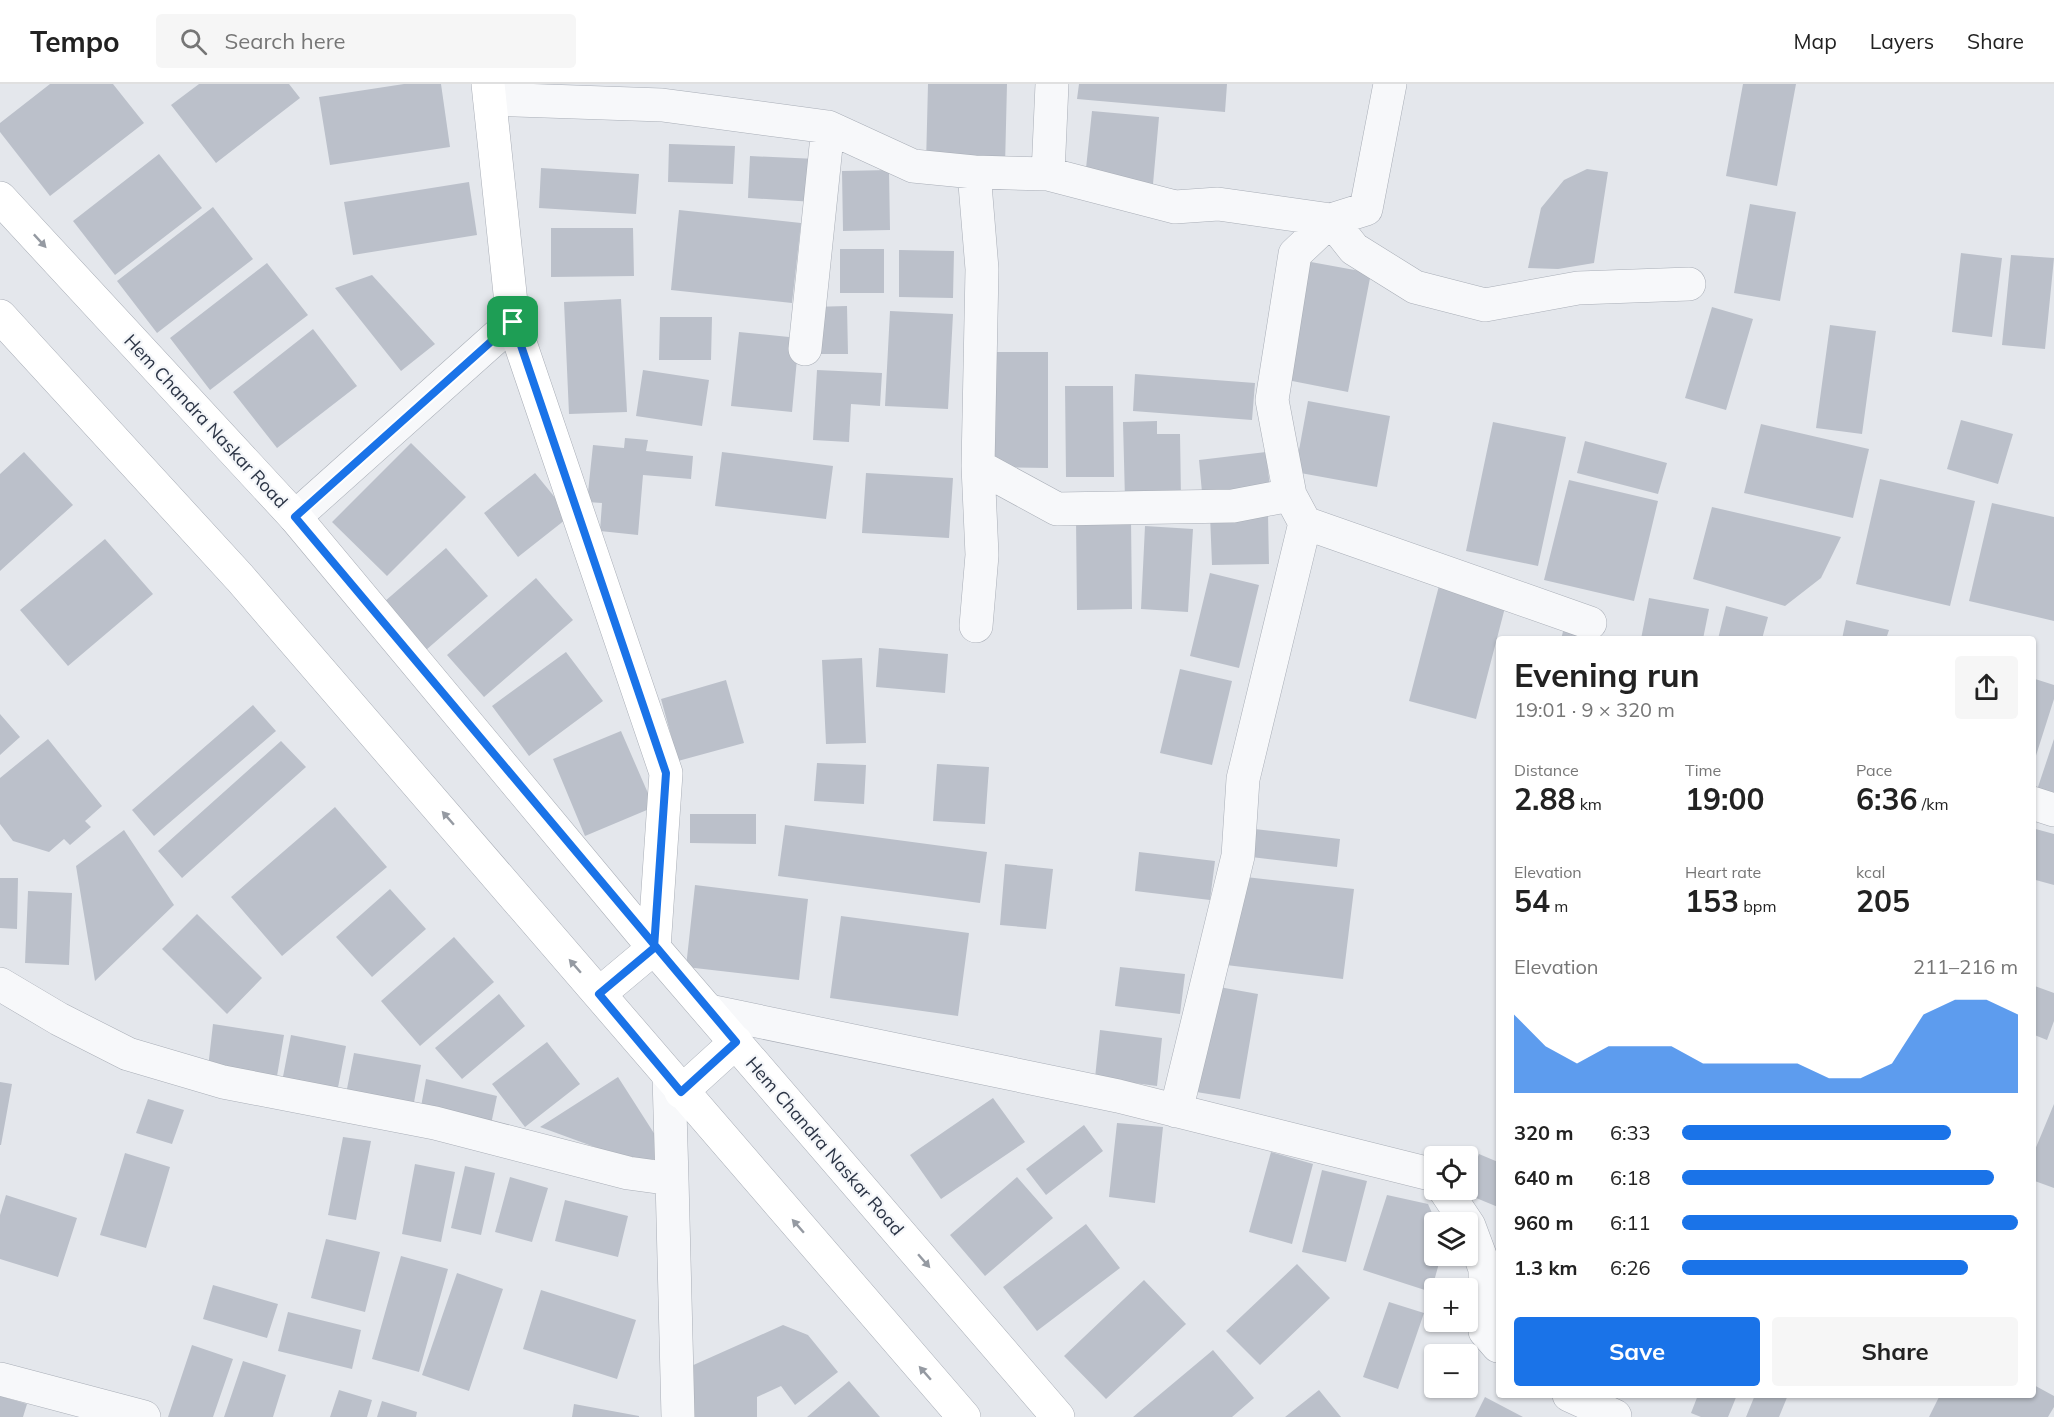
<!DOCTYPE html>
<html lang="en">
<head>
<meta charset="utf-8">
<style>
	:root { --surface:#fff; --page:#f6f6f6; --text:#222; --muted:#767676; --line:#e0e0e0; --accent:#1a73e8 }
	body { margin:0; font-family:Mulish,sans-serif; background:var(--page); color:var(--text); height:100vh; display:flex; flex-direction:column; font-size:22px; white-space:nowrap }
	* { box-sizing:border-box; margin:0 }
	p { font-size:20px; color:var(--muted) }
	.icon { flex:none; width:33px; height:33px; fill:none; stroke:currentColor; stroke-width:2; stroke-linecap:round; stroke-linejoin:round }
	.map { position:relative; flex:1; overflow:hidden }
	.panel { position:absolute; left:1496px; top:552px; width:540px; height:762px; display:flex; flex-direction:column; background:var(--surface); border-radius:6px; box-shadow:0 2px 4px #0004 }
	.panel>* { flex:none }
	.controls { position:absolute; left:1424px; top:1062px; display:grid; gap:12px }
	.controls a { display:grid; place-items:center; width:54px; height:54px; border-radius:6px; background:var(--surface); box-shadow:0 2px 4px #0004; font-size:30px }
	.pin { position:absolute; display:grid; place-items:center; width:51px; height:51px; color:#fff; margin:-26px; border-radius:12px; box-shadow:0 3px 9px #0006 }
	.round { display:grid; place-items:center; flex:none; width:63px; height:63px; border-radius:6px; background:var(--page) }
	.overview { display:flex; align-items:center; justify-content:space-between; height:102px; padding:0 18px }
	h1 { font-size:33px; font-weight:700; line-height:45px }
	.figures { display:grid; grid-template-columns:repeat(3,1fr); gap:9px; height:102px; padding:6px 18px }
	.figures div { display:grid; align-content:center }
	.figures b { font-size:30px; font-weight:700 }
	.figures small { font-size:16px; font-weight:400 }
	.figures p { font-size:16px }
	.chart { height:168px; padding:12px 18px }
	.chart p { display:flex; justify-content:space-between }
	.chart svg { width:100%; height:108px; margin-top:6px; fill:var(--accent); opacity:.7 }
	.cta { display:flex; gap:12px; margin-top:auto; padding:12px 18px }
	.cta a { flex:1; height:69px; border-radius:6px; background:var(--accent); color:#fff; font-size:24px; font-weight:700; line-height:69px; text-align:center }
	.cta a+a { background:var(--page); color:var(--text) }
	ul { padding:0 18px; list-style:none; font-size:20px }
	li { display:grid; grid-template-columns:96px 72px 1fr; align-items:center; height:45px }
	li i { height:15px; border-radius:8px; background:var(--accent) }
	header { display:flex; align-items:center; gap:36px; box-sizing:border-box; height:84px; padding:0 30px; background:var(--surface); border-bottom:2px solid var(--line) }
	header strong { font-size:28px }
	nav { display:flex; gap:33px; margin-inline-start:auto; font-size:21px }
	.search { width:420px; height:54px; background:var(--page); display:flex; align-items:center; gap:15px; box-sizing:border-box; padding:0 21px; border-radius:6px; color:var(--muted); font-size:22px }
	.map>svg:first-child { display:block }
</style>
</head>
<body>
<header>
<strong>Tempo</strong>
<div class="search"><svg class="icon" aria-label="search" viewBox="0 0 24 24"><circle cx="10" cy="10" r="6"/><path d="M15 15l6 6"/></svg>Search here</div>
<nav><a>Map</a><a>Layers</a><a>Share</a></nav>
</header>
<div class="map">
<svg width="2054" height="1333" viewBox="0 0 2054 1333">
	<rect width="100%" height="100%" fill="#e4e7ec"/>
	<!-- building -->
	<path fill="#bbc0ca" d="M50,0H113L144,39L50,112L0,48V39Z
		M199,0H289L300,14L216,79L171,21Z
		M404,0H441L450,63L330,81L319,13Z
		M928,0H1007L1005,82L926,80Z
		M1079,0H1227L1225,28L1077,15Z
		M1743,0H1796L1777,102L1726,92Z
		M1092,27L1159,33L1153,100L1085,94Z
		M669,60L735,62L733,100L668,98Z
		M159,70L202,124L115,191L73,137Z
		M750,72L817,75L815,118L748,114Z
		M541,84L639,90L636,130L539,124Z
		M1587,85L1608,88L1594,179L1558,185L1528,184L1541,124L1564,96Z
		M889,86L890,146L843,147L842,87Z
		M469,98L477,151L353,171L344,118Z
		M1750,120L1796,128L1780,217L1734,209Z
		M213,123L253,175L157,249L117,197Z
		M679,126L801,139L792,219L671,206Z
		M551,144H633L634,192L551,193Z
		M840,165H884V209H840Z
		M899,166L954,167L953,214L899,213Z
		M1961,169L2002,174L1992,253L1952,248Z
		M2011,171L2054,174L2045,265L2002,261Z
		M1300,176L1371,189L1348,308L1277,294Z
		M267,179L308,231L210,306L170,254Z
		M372,191L435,260L401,287L335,204Z
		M621,215L627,328L569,330L564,218Z
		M847,222L848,270H812L811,223Z
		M1712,223L1753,235L1726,326L1685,314Z
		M890,227L953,230L948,325L885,322Z
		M660,233H712L711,276H659Z
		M1830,241L1876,247L1862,350L1816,344Z
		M313,245L357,302L277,364L233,308Z
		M739,248L799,254L792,328L731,322Z
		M988,268H1048V384L987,383Z
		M643,286L709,296L702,342L636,332Z
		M817,286L882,289L880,322L851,320L849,358L813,356Z
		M1135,290L1255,299L1252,336L1133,327Z
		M1065,302H1113L1114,393H1066Z
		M1308,317L1390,332L1377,403L1295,388Z
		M1961,336L2013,350L1998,400L1947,385Z
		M1157,337V350H1180L1181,415L1125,416L1123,338Z
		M1493,338L1566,353L1538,482L1466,467Z
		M1761,340L1869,365L1853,434L1744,409Z
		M625,354L648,356L646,367L693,372L691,395L643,391L638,451L600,447L602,419L587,418L593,361L624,364Z
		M1585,357L1667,379L1658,410L1577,389Z
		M411,359L466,413L387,492L332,438Z
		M24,368L73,421L0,487V390Z
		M722,368L833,382L826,435L715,422Z
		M1266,368L1271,412L1203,419L1199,376Z
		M535,389L570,432L518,473L484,429Z
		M866,389L953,394L949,454L862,449Z
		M1880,395L1975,417L1950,522L1856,500Z
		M1569,396L1658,417L1634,517L1544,496Z
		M1992,419L2054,433V537L1969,517Z
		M1712,423L1841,453L1821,494L1785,522L1693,495Z
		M1268,430L1269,480L1212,481L1210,431Z
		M1076,435H1131L1132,525L1077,526Z
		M1145,442L1193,445L1188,528L1141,525Z
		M105,455L153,510L68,582L20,526Z
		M446,464L488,512L426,566L384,518Z
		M1210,489L1259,501L1239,584L1190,572Z
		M536,494L573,536L484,613L447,571Z
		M1441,494L1508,512L1476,635L1409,617Z
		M1649,514L1709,525L1703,555H1641Z
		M1726,522L1768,533L1762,555H1718Z
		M1846,536L1889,546L1886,555H1842Z
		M1564,544L1597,554V555H1561Z
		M879,564L948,570L945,609L876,603Z
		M566,568L603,617L529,672L492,622Z
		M862,574L866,659L826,660L822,576Z
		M1180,585L1232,597L1212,681L1160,669Z
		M2032,594L2054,601V615L2033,681Z
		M726,596L744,659L678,677L661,615Z
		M253,621L276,647L154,752L132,726Z
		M0,630L20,653L0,671Z
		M621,647L654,723L585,752L553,675Z
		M48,655L102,722L85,737L91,743L70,761L64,755L49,768L13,757L0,740V694Z
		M2054,655V711L2037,706Z
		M281,657L306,683L182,794L158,767Z
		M817,679L866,681L864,720L814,717Z
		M937,680L989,683L985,740L933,737Z
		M335,723L387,783L282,872L231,813Z
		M690,730H756V760L690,759Z
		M785,741L987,768L980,819L778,792Z
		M1246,744L1340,755L1337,783L1243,772Z
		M2032,744L2054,750V801L2032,795Z
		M124,746L174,821L95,897L76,782Z
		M1139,768L1215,777L1210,816L1135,807Z
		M1005,780L1053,785L1046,845L1000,841Z
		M1237,792L1354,805L1343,895L1226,881Z
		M0,794H18L17,845L0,844Z
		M695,801L808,815L799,896L686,883Z
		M390,805L426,845L372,893L336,853Z
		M28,807L72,809L69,881L25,879Z
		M197,830L262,894L227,930L162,865Z
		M841,832L969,849L958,932L830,914Z
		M454,853L494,898L420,962L381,917Z
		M1120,883L1185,890L1180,930L1115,922Z
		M1208,901L1258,910L1240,1015L1190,1007Z
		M2032,901L2054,909V937L2047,956L2032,950Z
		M499,910L525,942L462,995L435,964Z
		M213,940L284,951L276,998L208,984Z
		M1100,946L1162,954L1157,1002L1095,994Z
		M291,951L346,962L336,1014L281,1003Z
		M547,958L580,1000L525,1043L492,1000Z
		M354,969L421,981L412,1029L345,1015Z
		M618,993L666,1068L644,1081L540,1043Z
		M426,995L497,1012L490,1045L420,1028Z
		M0,998L12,1000L1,1061H0Z
		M993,1014L1025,1058L941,1115L910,1071Z
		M148,1015L184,1026L172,1060L136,1049Z
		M2054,1020V1104L2032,1096V1073Z
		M1117,1039L1163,1043L1155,1119L1109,1113Z
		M1084,1041L1103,1067L1046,1111L1026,1085Z
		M343,1053L371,1057L356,1136L328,1131Z
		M1271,1068L1313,1080L1292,1160L1249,1148Z
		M125,1069L170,1083L146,1164L100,1151Z
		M1479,1070L1498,1078V1123L1464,1109Z
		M415,1080L455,1088L441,1158L402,1150Z
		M465,1082L495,1089L481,1151L451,1144Z
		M1322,1086L1367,1097L1346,1178L1302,1168Z
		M510,1093L548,1104L532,1158L495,1148Z
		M1017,1093L1053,1134L985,1192L950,1151Z
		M6,1111L77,1134L58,1193L0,1175V1131Z
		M1387,1111L1428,1120L1436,1138L1434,1172H1441L1431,1208L1363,1186Z
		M565,1116L628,1132L618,1173L555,1157Z
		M1086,1140L1120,1184L1037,1247L1003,1203Z
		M326,1155L380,1168L365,1228L311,1214Z
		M401,1172L448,1185L419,1288L372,1275Z
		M1297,1180L1330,1214L1260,1281L1226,1247Z
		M457,1189L503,1205L469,1307L422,1291Z
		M1144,1196L1186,1240L1106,1315L1064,1272Z
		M213,1201L278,1220L267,1254L203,1235Z
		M541,1206L636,1236L617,1295L523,1265Z
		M1389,1218L1424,1229L1398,1305L1363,1293Z
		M288,1228L361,1246L352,1285L278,1267Z
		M783,1241L808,1251L838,1288L795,1321L781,1302L757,1313V1333H688L689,1283Z
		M192,1261L233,1275L213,1333H168Z
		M1213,1266L1254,1314L1232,1333H1133Z
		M243,1277L286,1291L273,1333H224Z
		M849,1297L880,1333H807Z
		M2032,1300L2054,1312V1323L2048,1333H1929L1940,1311H2032Z
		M339,1306L372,1316L367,1333H330Z
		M1319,1306L1341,1333H1285Z
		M1698,1311H1737L1728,1333H1701L1691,1329Z
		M1755,1311H1788L1779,1333H1746Z
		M0,1312L27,1320L23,1333H0Z
		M1485,1313L1523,1333H1475Z
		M382,1317L417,1328L416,1333H377Z
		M574,1320L639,1332V1333H572Z"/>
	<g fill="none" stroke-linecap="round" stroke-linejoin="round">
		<defs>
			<path id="street" d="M490,15L662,21L828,43L913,82L974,88L982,185L978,382L1057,425L1233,422L1290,411
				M974,88L1048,90L1175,123L1218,120L1331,136L1354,165L1415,203L1485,221L1578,204L1689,200
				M1048,90L1052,0
				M805,265L828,43
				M295,433L513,238
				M1305,439L1590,539
				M976,542L982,471L978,382
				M2032,719L2054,726
				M0,900L59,935L128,970L223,998L435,1039L628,1089L672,1095L669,993
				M709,927L1118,1012L1434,1091
				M1176,1027L1238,772L1243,695L1305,439L1290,411L1272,316L1295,170L1331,136L1366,125L1390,0
				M672,1095L678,1333
				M1445,1106L1469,1142L1485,1185V1247L1498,1262
				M0,1295L144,1333
				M1569,1311L1615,1332"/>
			<path id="secondary" d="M488,0L513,238L666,689L654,864L599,910
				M0,114L295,433L654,864L1058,1333
				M0,232L240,494L964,1333
				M681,1008L736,958"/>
		</defs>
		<!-- street casing -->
		<use href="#street" stroke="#a9aeb7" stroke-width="34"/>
		<!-- secondary casing -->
		<use href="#secondary" stroke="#a9aeb7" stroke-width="34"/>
		<!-- street -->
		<use href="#street" stroke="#f7f8fa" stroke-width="33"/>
		<!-- secondary -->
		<use href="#secondary" stroke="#fff" stroke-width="33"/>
	</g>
	<!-- one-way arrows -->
	<defs><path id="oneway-solid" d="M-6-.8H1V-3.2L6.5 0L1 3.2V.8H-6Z" transform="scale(1.5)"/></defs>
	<g fill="#959aa2">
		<use href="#oneway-solid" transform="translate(40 157) rotate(47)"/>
		<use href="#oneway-solid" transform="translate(448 734) rotate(-131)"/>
		<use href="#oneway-solid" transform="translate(575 882) rotate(-131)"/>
		<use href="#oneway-solid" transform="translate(798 1142) rotate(-131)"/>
		<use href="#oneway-solid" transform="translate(924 1177) rotate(49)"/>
		<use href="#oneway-solid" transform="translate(925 1289) rotate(-131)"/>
	</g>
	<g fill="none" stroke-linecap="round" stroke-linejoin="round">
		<defs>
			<path id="route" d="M513,238L666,689L654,864L599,910L681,1008L736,958L295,433L513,238"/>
		</defs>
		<!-- route casing -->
		<use href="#route" stroke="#fff" stroke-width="12"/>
		<!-- route -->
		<use href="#route" stroke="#1a73e8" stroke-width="8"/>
	</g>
	<g text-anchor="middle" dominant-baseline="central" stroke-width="4.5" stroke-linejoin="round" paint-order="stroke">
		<!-- street labels -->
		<g font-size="18" fill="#2b3445" stroke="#f4f6f9">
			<text transform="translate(206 337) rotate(47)">Hem Chandra Naskar Road</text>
			<text transform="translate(825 1062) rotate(49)">Hem Chandra Naskar Road</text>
		</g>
	</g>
</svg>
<div class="controls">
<a><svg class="icon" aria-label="locate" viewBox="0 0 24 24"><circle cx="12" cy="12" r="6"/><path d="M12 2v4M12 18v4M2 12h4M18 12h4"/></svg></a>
<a><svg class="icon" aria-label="layers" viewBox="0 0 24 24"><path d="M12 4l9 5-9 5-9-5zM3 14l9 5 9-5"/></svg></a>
<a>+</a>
<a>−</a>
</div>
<div class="pin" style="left:513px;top:238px;background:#1e9e55"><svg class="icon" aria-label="arrive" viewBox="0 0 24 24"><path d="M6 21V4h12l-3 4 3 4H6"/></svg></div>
<section class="panel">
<div class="overview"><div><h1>Evening run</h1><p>19:01 · 9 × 320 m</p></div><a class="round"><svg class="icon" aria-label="share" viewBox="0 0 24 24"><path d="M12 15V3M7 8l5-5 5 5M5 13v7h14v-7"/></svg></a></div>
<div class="figures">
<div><p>Distance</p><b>2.88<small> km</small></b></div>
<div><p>Time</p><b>19:00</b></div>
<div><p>Pace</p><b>6:36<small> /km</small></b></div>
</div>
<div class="figures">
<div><p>Elevation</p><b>54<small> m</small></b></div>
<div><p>Heart rate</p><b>153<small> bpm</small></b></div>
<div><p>kcal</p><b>205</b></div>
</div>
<div class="chart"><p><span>Elevation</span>211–216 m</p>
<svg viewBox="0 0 160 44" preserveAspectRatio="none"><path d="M0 44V12L10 25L20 32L30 25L40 25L50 25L60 32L70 32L80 32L90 32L100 38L110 38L120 32L130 12L140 6L150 6L160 12V44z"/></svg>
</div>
<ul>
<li><b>320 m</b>6:33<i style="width:80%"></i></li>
<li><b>640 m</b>6:18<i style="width:93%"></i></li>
<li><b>960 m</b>6:11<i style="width:100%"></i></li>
<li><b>1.3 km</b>6:26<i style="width:85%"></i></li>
</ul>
<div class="cta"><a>Save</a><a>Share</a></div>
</section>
</div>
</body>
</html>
